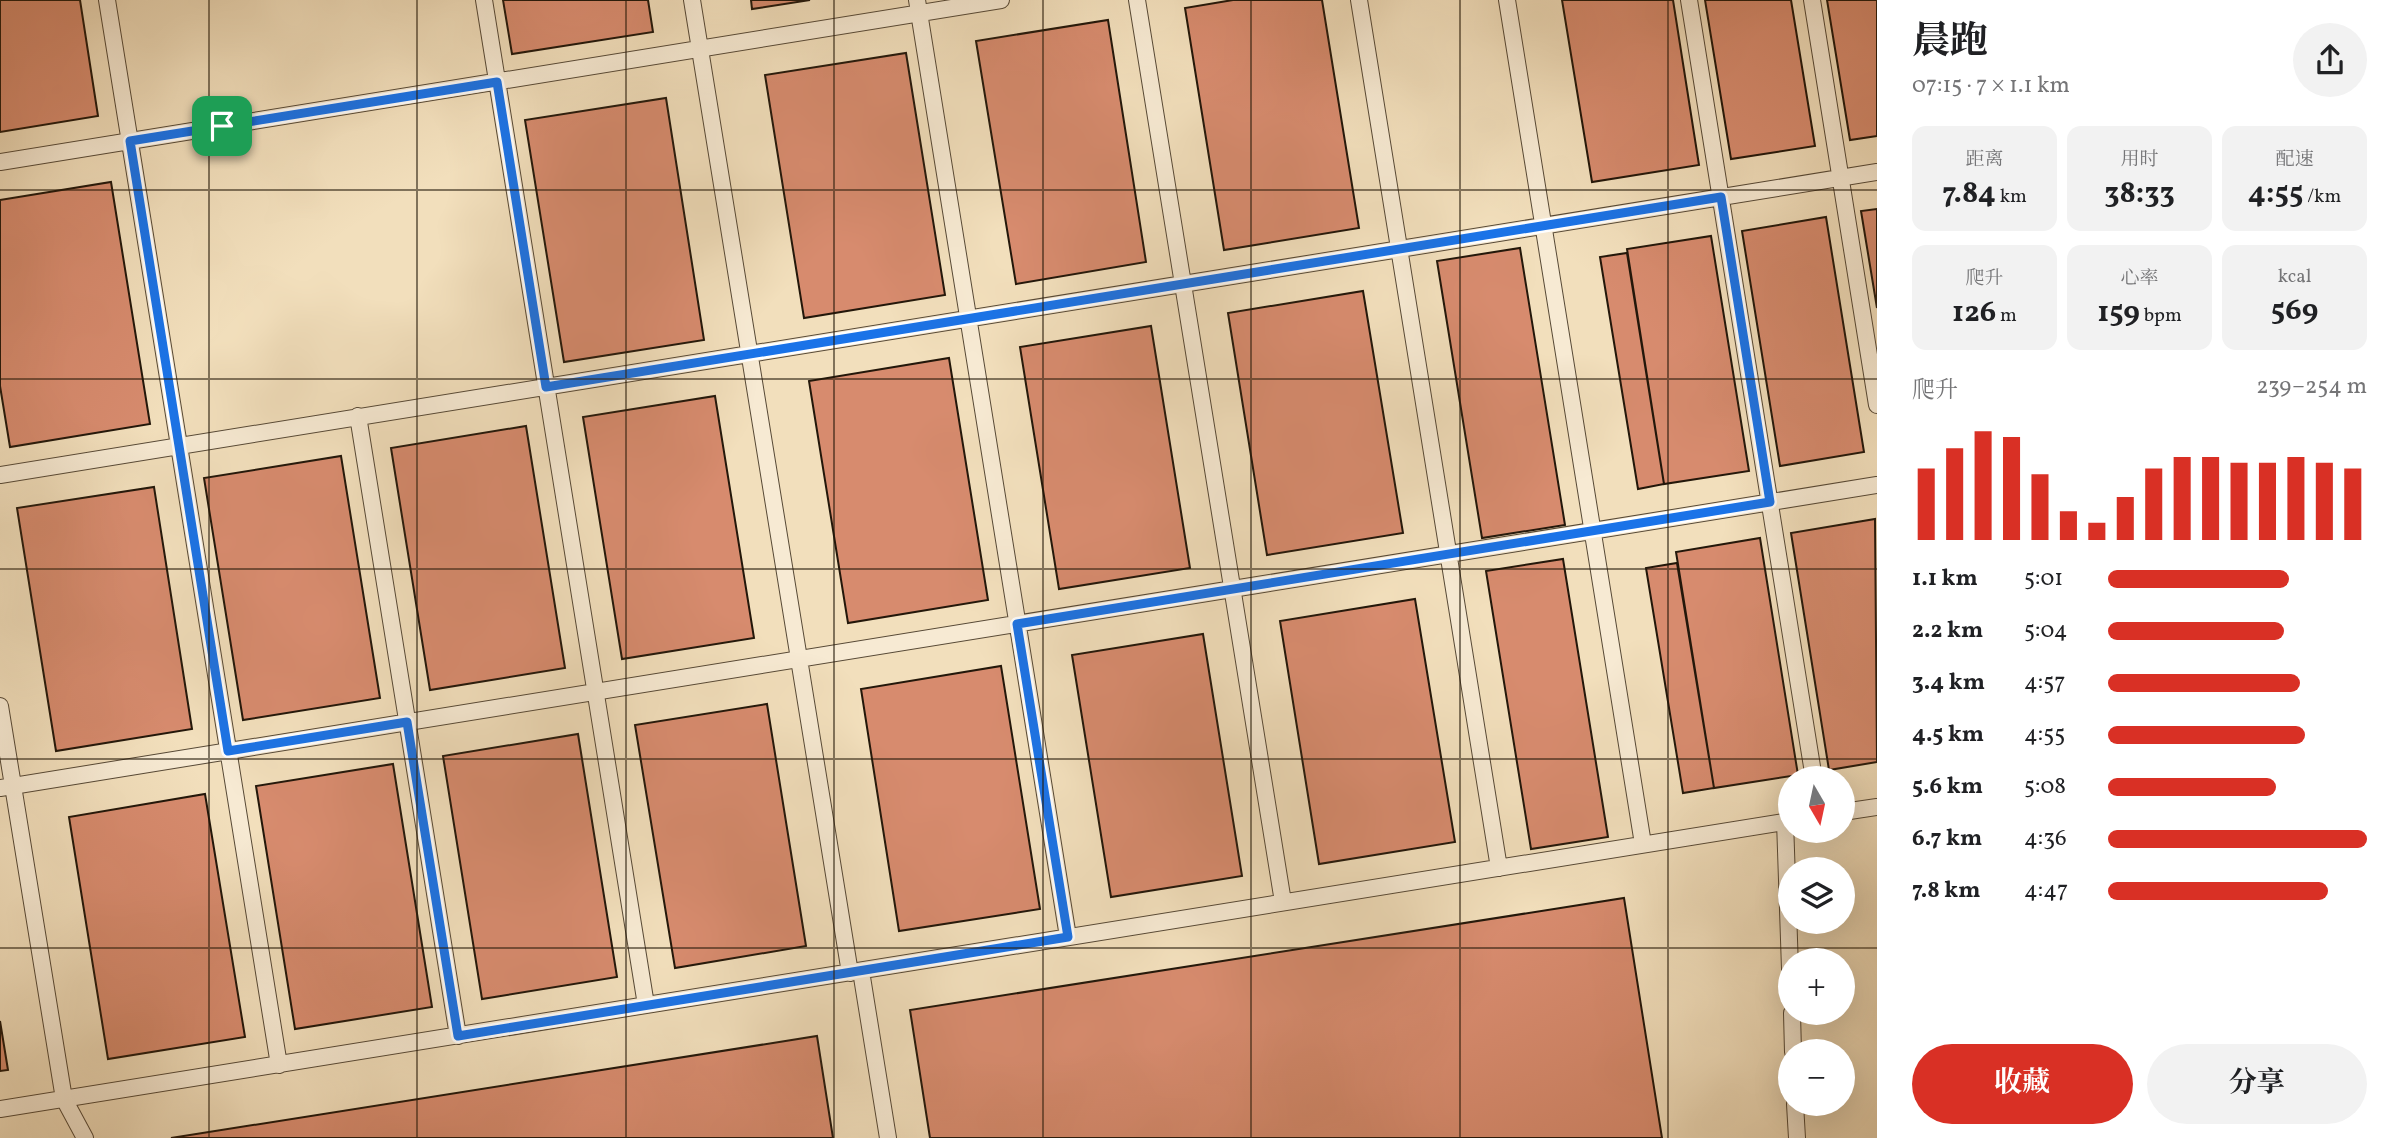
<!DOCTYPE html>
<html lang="zh">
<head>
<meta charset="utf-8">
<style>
	:root { --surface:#fff; --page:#f2f2f2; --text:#202124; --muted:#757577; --accent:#d93025 }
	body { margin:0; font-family:Vollkorn,"Noto Serif SC",serif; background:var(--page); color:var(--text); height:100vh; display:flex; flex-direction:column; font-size:26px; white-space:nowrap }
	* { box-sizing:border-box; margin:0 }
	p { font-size:23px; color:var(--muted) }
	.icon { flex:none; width:38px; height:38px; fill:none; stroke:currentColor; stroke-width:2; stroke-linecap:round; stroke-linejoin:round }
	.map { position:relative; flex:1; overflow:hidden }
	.panel { display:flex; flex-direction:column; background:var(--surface); width:525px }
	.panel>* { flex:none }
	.needle { width:46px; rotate:171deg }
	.tools { position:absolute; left:1778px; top:766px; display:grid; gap:14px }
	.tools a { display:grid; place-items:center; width:77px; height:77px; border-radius:50%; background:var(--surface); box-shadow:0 7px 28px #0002; font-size:35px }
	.pin { position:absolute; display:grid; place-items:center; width:60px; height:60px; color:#fff; margin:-30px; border-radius:14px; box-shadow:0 4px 10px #0006 }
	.round { display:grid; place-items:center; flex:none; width:74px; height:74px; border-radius:37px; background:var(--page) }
	.headline { display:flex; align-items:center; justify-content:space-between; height:119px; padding:0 35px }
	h1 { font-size:38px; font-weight:700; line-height:52px }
	.metrics { display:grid; grid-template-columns:repeat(3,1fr); gap:10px; height:119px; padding:7px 35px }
	.metrics div { display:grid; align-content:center; border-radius:14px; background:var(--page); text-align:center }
	.metrics b { font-size:30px; font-weight:700 }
	.metrics small { font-size:19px; font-weight:400 }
	.metrics p { font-size:19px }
	.chart { height:196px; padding:14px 35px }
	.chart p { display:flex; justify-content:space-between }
	.chart svg { width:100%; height:126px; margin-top:7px; stroke:var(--accent); stroke-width:6 }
	.action { display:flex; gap:14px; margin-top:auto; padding:14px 35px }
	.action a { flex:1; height:80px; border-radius:42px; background:var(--accent); color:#fff; font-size:28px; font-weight:700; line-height:80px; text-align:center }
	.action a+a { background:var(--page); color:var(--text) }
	ul { padding:0 35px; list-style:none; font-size:23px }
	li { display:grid; grid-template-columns:112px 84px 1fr; align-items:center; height:52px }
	li i { height:18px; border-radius:9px; background:var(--accent) }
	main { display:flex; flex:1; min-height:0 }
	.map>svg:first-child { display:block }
</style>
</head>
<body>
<main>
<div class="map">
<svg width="1877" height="1138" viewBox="0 0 1877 1138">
	<rect width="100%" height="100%" fill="#f2dfbc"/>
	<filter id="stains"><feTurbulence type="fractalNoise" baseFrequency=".00286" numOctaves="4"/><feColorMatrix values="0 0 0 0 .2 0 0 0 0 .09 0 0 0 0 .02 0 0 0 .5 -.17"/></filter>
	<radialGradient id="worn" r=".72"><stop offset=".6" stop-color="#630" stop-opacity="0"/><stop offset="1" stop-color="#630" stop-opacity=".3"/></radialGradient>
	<!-- building -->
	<path fill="#d78b6e" stroke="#23170a" stroke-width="2" d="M0,0H80L98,116L0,132Z
		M503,0H648L653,32L512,54Z
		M751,0H810L752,9Z
		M1233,0H1322L1359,228L1224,250L1185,8Z
		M1562,0H1673L1699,165L1592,182Z
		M1705,0H1791L1815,146L1731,159Z
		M1827,0H1877V136L1850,140Z
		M1108,20L1146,262L1016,284L976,41Z
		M906,53L945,295L804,318L765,75Z
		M666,98L704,340L564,362L525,120Z
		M111,182L150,424L10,447L0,386V200Z
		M1877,209V308L1861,211Z
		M1826,217L1864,452L1780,466L1742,231Z
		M1711,236L1749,471L1664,484L1627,249Z
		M1520,248L1565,525L1482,538L1437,261Z
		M1627,253L1664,484L1638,489L1600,257Z
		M1363,291L1403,533L1267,555L1228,313Z
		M1151,326L1190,568L1059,589L1020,347Z
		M949,358L988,600L848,623L809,381Z
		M715,396L754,638L622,659L583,417Z
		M526,426L565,668L430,690L391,448Z
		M341,456L380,698L243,720L204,478Z
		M154,487L192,729L56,751L17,508Z
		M1875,519L1877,762L1829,770L1791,533Z
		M1760,538L1798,775L1714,788L1676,552Z
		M1563,559L1608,837L1531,849L1486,571Z
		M1677,563L1714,788L1683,793L1646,568Z
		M1415,599L1455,842L1319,864L1280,621Z
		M1203,634L1242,876L1111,897L1072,655Z
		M1001,666L1040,909L899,931L861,689Z
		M767,704L806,946L675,968L635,725Z
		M578,734L617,977L482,999L443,756Z
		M393,764L432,1007L295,1029L256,786Z
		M205,794L245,1037L108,1059L69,817Z
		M1624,898L1662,1138H930L910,1010Z
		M0,1021L8,1070L0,1071Z
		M817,1036L833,1138H171Z"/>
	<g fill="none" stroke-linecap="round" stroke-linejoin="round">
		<defs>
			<path id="lane" d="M107,0L279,1065
				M484,0L646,1005
				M692,0L850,973
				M917,0L1068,937
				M1137,0L1283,902
				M1359,0L1499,868
				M1507,0L1643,844
				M1689,0L1814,779
				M1812,0L1877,405
				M0,162L1001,0
				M358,416L458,1036
				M0,475L1877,172
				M0,706L64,1099L85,1138
				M0,788L1877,485
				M1843,812L1877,807
				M1785,821L1790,969
				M861,971L888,1138
				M1792,1013L1793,1052
				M1795,1104L1797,1138
				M0,1109L1790,821"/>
		</defs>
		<!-- lane casing -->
		<use href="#lane" stroke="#574936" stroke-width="18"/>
		<!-- lane -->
		<use href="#lane" stroke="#f7ead3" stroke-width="16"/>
	</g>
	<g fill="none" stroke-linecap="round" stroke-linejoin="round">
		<defs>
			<path id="route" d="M497,82L546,387L1721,197L1770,502L1017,624L1068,937L458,1036L407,722L228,751L130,141Z"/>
		</defs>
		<!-- route casing -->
		<use href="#route" stroke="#fff" stroke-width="14"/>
		<!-- route -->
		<use href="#route" stroke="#1a73e8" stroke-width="9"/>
	</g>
	<!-- grid -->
	<path fill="none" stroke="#23170a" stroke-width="2" stroke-opacity="0.55" d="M209,0V1138M417,0V1138M626,0V1138M834,0V1138M1043,0V1138M1251,0V1138M1460,0V1138M1668,0V1138M0,190H1877M0,379H1877M0,569H1877M0,759H1877M0,948H1877"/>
	<rect width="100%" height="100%" filter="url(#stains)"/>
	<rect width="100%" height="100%" fill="url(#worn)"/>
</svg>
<div class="tools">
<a><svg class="needle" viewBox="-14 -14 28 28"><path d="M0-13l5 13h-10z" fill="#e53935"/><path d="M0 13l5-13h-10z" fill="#757577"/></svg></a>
<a><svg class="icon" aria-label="layers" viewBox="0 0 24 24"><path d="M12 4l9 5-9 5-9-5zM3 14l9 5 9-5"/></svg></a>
<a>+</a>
<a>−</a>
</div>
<div class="pin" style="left:222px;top:126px;background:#1e9e55"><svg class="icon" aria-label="arrive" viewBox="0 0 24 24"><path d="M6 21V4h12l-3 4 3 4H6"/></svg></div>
</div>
<section class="panel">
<div class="headline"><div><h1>晨跑</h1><p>07:15 · 7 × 1.1 km</p></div><a class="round"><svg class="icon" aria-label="share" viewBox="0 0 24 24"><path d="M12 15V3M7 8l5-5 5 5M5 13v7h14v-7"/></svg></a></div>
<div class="metrics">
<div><p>距离</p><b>7.84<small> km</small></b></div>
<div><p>用时</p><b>38:33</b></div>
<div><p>配速</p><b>4:55<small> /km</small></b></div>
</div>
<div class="metrics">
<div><p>爬升</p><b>126<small> m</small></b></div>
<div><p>心率</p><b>159<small> bpm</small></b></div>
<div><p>kcal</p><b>569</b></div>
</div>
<div class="chart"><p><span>爬升</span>239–254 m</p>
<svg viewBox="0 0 160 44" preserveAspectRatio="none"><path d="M5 44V19M15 44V12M25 44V6M35 44V8M45 44V21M55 44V34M65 44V38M75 44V29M85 44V19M95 44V15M105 44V15M115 44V17M125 44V17M135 44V15M145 44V17M155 44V19"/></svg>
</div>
<ul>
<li><b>1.1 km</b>5:01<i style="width:70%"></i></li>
<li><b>2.2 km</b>5:04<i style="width:68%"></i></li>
<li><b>3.4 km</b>4:57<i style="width:74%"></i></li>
<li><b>4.5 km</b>4:55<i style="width:76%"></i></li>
<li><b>5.6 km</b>5:08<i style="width:65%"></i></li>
<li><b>6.7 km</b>4:36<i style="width:100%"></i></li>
<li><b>7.8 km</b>4:47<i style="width:85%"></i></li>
</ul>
<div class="action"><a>收藏</a><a>分享</a></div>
</section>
</main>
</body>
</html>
